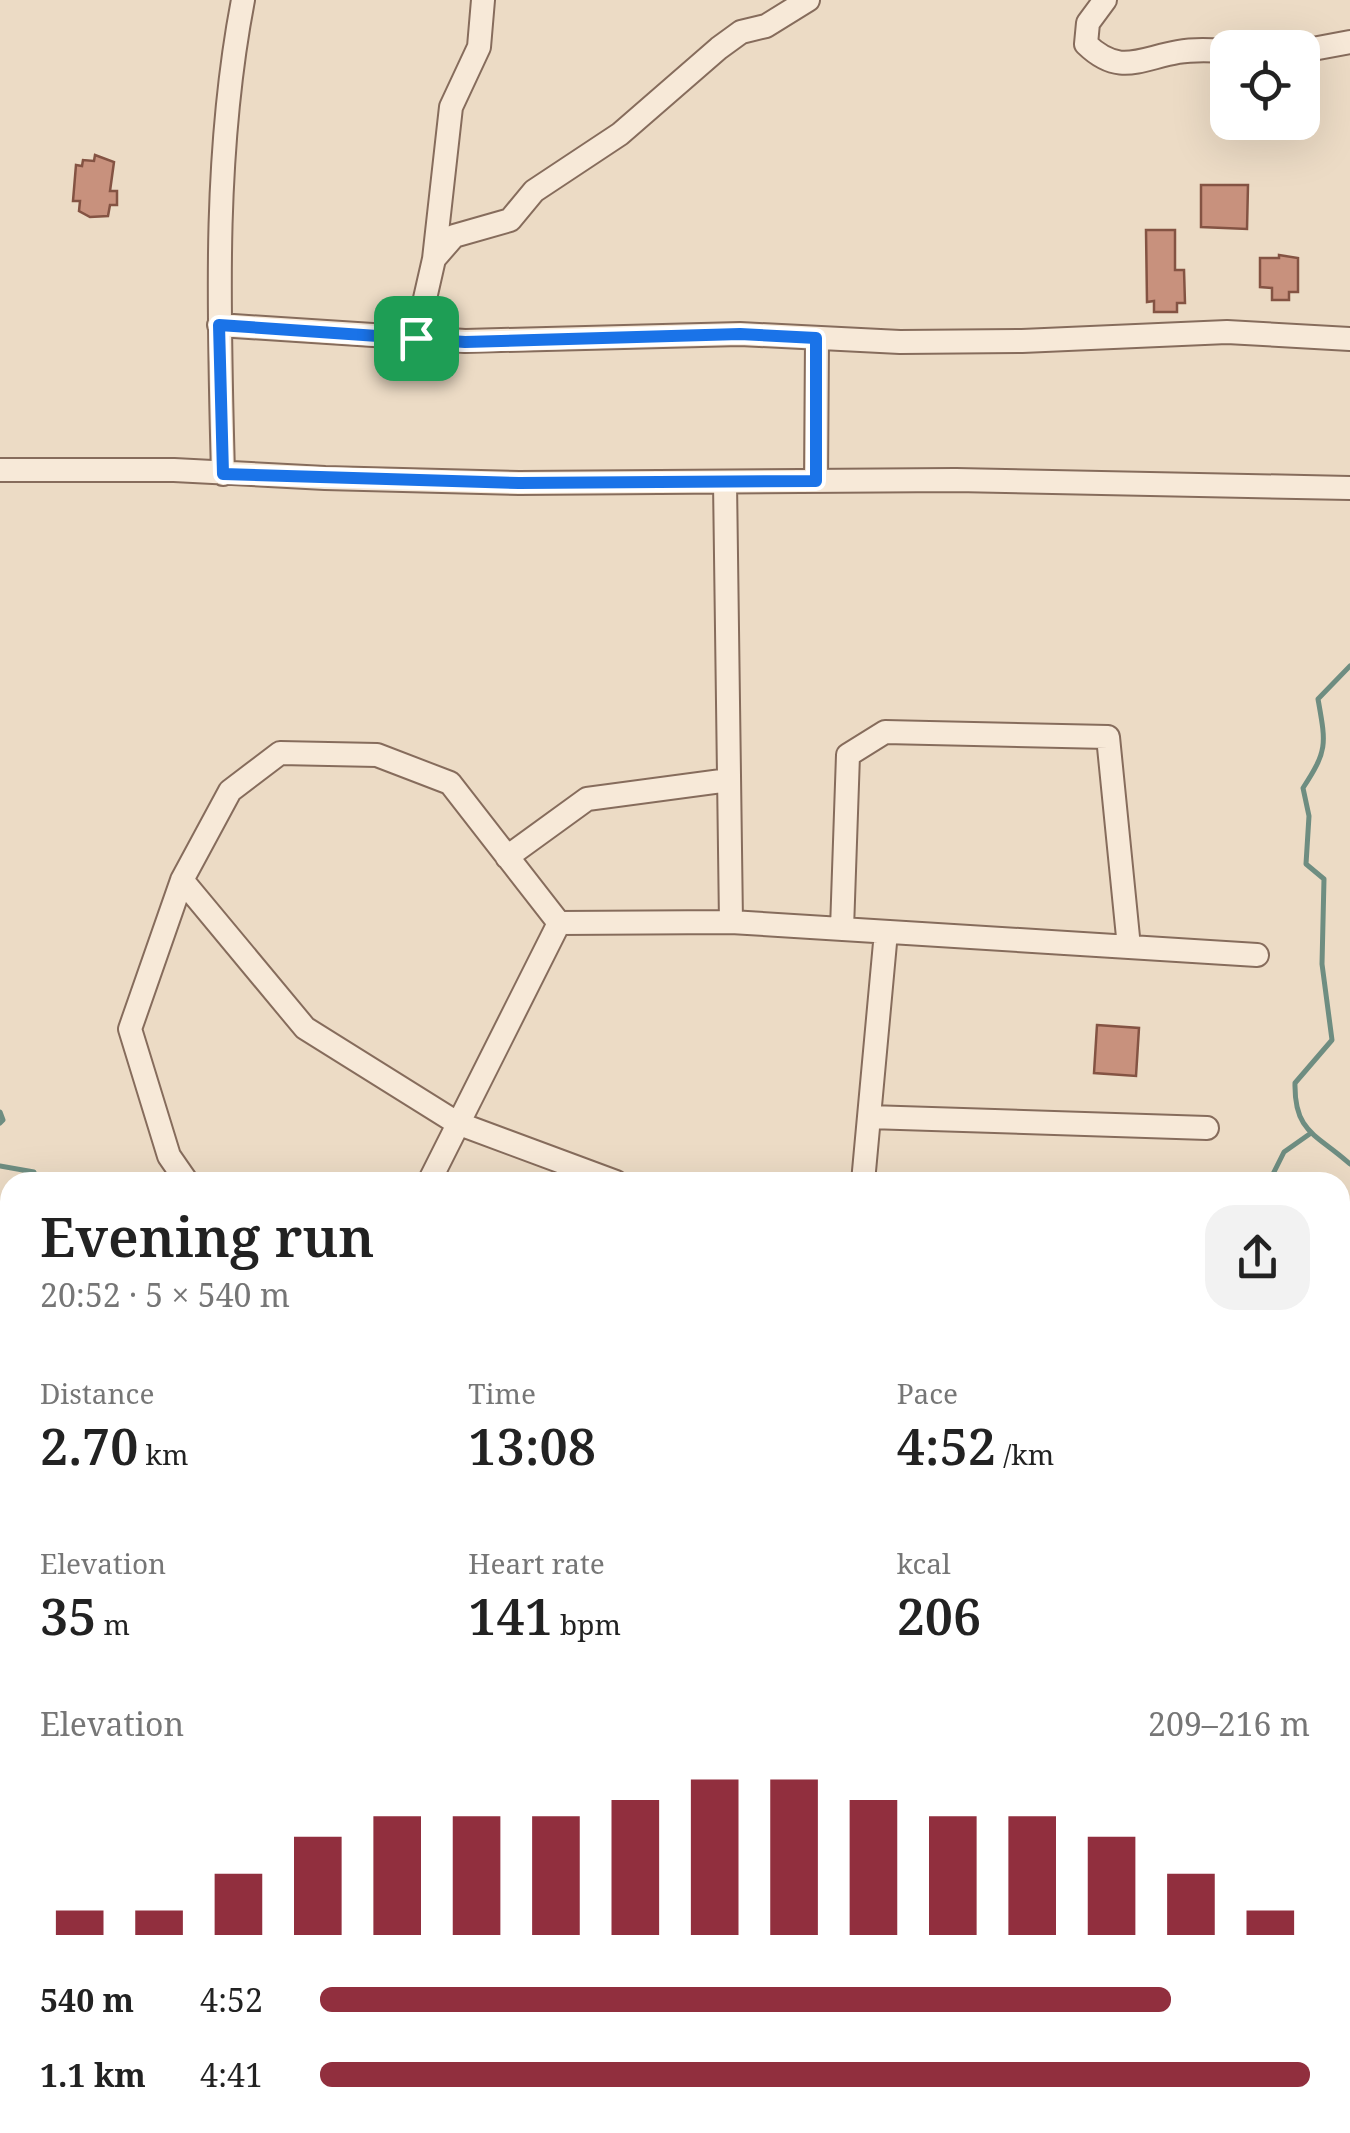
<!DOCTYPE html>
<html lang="en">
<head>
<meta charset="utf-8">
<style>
	:root { --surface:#fff; --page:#f2f2f2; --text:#222; --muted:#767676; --accent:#912f3e }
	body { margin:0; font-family:"Noto Serif",serif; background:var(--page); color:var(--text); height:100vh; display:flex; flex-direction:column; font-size:38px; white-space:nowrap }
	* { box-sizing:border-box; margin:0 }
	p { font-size:32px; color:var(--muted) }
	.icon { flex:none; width:55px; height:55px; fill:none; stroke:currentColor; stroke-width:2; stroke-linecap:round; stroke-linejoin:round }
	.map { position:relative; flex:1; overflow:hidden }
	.sheet { position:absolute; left:0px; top:1172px; width:1350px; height:962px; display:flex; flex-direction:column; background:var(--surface); border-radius:30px 30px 0 0; box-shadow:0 10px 40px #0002 }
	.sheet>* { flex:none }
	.fabs { position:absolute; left:1210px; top:30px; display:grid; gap:20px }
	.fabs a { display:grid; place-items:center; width:110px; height:110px; border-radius:20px; background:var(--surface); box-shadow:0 10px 40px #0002; font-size:50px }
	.pin { position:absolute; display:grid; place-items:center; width:85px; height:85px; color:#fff; margin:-42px; border-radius:20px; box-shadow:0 5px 15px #0006 }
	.round { display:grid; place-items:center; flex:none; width:105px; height:105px; border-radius:30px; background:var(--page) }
	.headline { display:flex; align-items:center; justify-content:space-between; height:170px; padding:0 40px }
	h1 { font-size:55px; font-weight:600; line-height:75px }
	.metrics { display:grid; grid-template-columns:repeat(3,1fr); gap:15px; height:170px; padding:10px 40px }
	.metrics div { display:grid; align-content:center }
	.metrics b { font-size:50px; font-weight:600 }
	.metrics small { font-size:28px; font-weight:400 }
	.metrics p { font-size:28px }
	.chart { height:280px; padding:20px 40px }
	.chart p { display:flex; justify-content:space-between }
	.chart svg { width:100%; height:180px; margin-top:10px; stroke:var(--accent); stroke-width:6 }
	ul { padding:0 40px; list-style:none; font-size:32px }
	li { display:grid; grid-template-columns:160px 120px 1fr; align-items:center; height:75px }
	li i { height:25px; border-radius:12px; background:var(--accent) }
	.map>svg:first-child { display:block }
</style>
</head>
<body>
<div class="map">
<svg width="1350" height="2133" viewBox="0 0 1350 2133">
	<rect width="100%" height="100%" fill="#ecdbc5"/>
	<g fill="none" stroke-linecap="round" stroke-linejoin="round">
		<!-- stream -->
		<path stroke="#6e8d81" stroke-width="5" d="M1350,666L1318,699C1326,744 1328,750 1303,788L1309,816L1306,864L1324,879L1322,964L1332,1040L1295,1083C1294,1133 1317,1134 1350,1164
			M0,1112L3,1120L0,1123
			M0,1166L34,1172L36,1182
			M1263,1182L1271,1178L1284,1152L1311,1133
			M1350,1842V1857
			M102,2125L104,2133
			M762,2125L763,2133
			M497,2133L504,2125"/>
	</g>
	<!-- building -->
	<path fill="#c8917d" stroke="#845343" stroke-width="2.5" d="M95,155L114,162L110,191H117V205H110L108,216L90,217L79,211L80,201H73L76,165L82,166L83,160L94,161Z
		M1201,185H1248L1247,229L1201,227Z
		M1146,230H1175V270H1184L1185,303H1177V312H1154V301L1147,302Z
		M1279,255L1298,258V292H1289V300H1272V288L1260,287V258H1279Z
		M1097,1025L1139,1028L1136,1076L1094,1073Z"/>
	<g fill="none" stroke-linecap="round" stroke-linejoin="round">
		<defs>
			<path id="street" d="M1105,0L1088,23L1086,44C1119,76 1139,59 1178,52C1194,49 1211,50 1228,51
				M1302,51L1350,42
				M434,259L451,107L479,47L483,0
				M219,325L465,341L740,334L900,342L1022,341L1227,332L1350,339
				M416,338L434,259L454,236L510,220L534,191L620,134L719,48L741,32L766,26L808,0
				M0,470H174L325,478L519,483L956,480L1350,488
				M223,474C219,316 213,156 243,0
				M816,481L817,338
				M725,482L731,922
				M507,857L587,799L729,780
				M182,880L305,1028L457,1123L616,1182
				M842,929L848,755L885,732L1108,737L1129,947
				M869,1117L1207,1128
				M187,1182L169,1156L130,1029L182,880L230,791L280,753L377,755L450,783L559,923
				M429,1182L559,923L731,922L1257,955
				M863,1182L886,932
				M1340,1443L1350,1428V1344
				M0,1478L9,1544L0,1570
				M340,2125L352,2133
				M852,2125L854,2133
				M410,2133L415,2125"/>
		</defs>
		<!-- street casing -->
		<use href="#street" stroke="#866c5c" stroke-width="26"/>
		<!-- street -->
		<use href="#street" stroke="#f7e9d8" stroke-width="22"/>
	</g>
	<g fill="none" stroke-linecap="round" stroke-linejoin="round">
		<defs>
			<path id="route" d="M219,325L465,342L740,334L816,338V481L519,483L223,474Z"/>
		</defs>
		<!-- route casing -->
		<use href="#route" stroke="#fff" stroke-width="20"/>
		<!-- route -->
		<use href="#route" stroke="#1a73e8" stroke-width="12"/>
	</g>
</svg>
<div class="fabs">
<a><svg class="icon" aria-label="locate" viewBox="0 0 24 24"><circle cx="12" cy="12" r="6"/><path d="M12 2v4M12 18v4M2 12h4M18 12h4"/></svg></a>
</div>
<div class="pin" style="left:416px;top:338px;background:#1e9e55"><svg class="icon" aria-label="arrive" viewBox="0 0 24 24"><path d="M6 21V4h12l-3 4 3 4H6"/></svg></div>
<section class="sheet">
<div class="headline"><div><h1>Evening run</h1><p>20:52 · 5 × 540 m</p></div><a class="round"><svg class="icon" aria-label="share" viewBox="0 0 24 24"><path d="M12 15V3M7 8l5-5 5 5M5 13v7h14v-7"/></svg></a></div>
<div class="metrics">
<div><p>Distance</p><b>2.70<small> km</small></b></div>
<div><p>Time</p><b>13:08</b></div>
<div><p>Pace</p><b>4:52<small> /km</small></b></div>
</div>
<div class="metrics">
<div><p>Elevation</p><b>35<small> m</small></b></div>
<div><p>Heart rate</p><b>141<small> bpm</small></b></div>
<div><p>kcal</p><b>206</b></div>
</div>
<div class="chart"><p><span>Elevation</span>209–216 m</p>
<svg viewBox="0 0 160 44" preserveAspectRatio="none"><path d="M5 44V38M15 44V38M25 44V29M35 44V20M45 44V15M55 44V15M65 44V15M75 44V11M85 44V6M95 44V6M105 44V11M115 44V15M125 44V15M135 44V20M145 44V29M155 44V38"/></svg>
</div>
<ul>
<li><b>540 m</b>4:52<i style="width:86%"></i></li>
<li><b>1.1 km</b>4:41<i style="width:100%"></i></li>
</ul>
</section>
</div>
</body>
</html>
